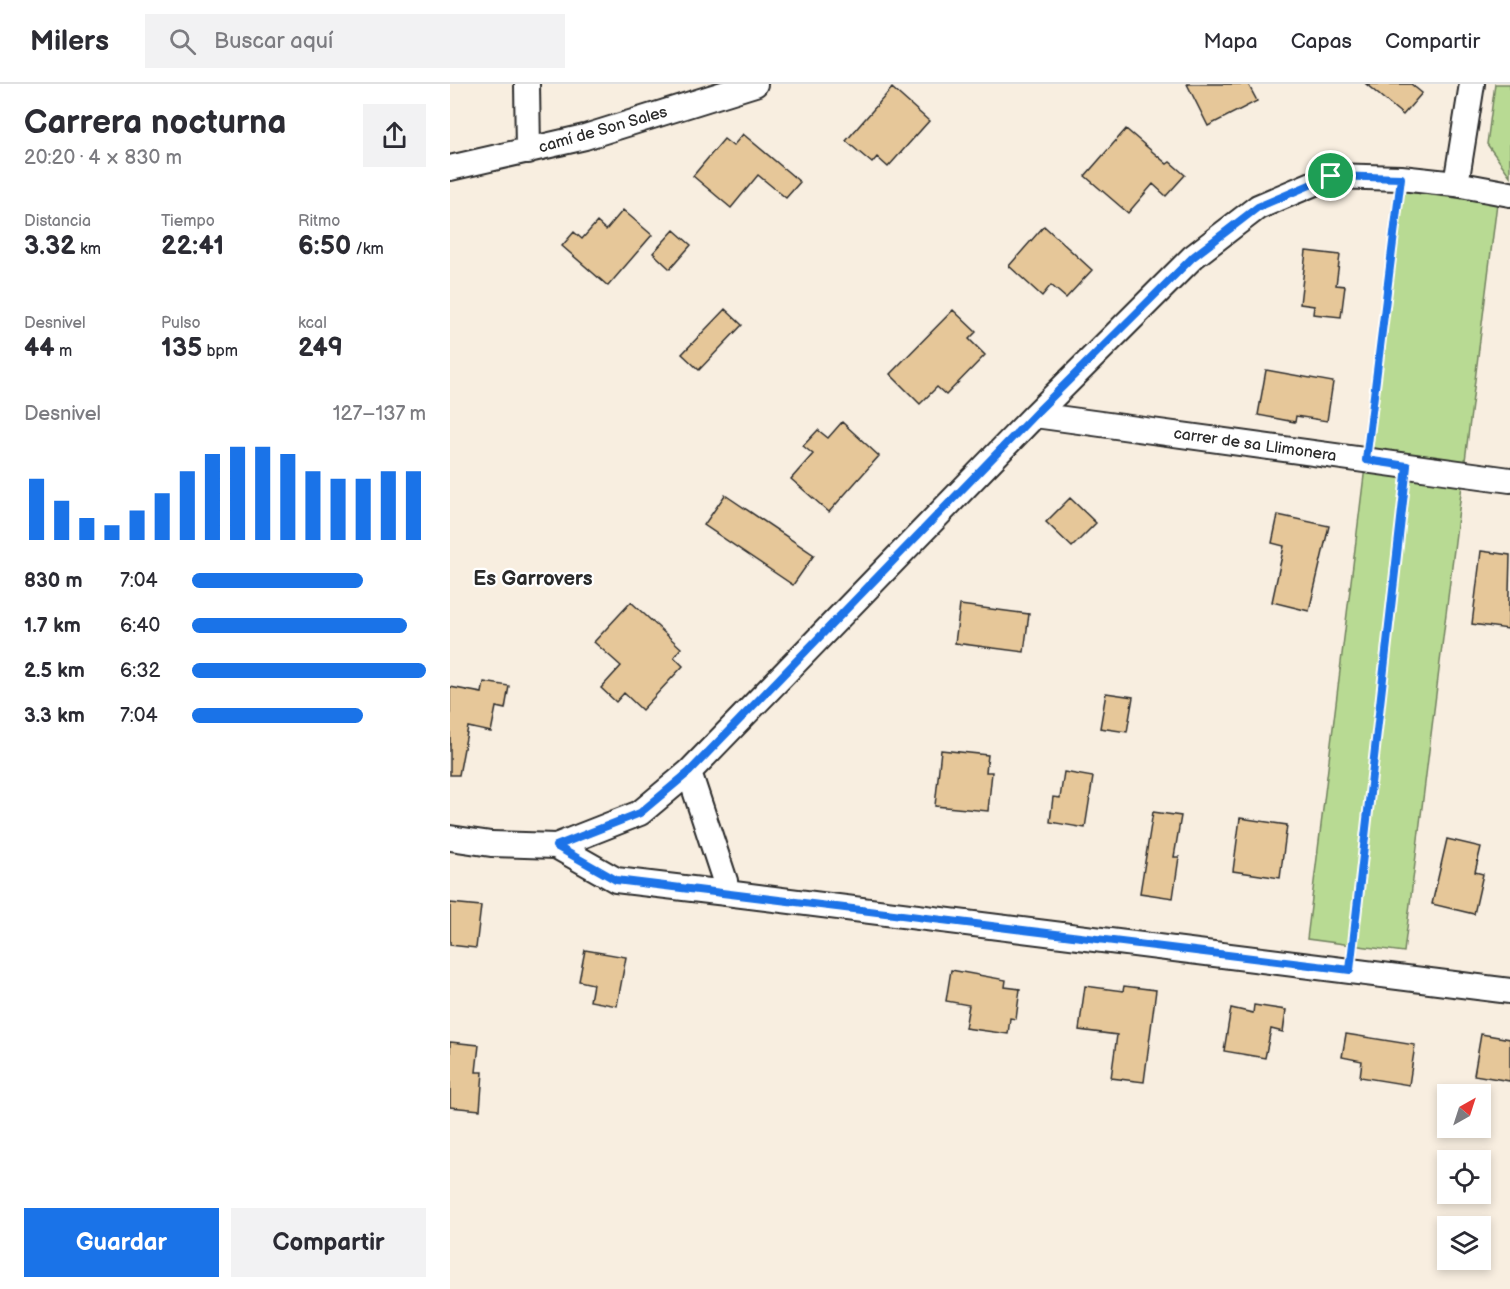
<!DOCTYPE html>
<html lang="es">
<head>
<meta charset="utf-8">
<style>
	:root { --surface:#fff; --page:#f2f2f3; --text:#2b2b33; --muted:#7c7c81; --line:#e1e1e2; --accent:#1a73e8 }
	body { margin:0; font-family:"Balsamiq Sans",sans-serif; background:var(--page); color:var(--text); height:100vh; display:flex; flex-direction:column; font-size:22px; white-space:nowrap }
	* { box-sizing:border-box; margin:0 }
	p { font-size:20px; color:var(--muted) }
	.icon { flex:none; width:33px; height:33px; fill:none; stroke:currentColor; stroke-width:2; stroke-linecap:round; stroke-linejoin:round }
	.map { position:relative; flex:1; overflow:hidden }
	.drawer { display:flex; flex-direction:column; background:var(--surface); width:450px }
	.drawer>* { flex:none }
	.needle { width:39px; rotate:39deg }
	.fabs { position:absolute; left:987px; top:1000px; display:grid; gap:12px }
	.fabs a { display:grid; place-items:center; width:54px; height:54px; border-radius:0px; background:var(--surface); box-shadow:0 3px 9px #0003; font-size:30px }
	.pin { position:absolute; display:grid; place-items:center; width:51px; height:51px; color:#fff; margin:-26px; border:3px solid #fff; border-radius:50%; box-shadow:0 2px 6px #0007 }
	.round { display:grid; place-items:center; flex:none; width:63px; height:63px; border-radius:0px; background:var(--page) }
	.summary { display:flex; align-items:center; justify-content:space-between; height:102px; padding:0 24px }
	h1 { font-size:33px; font-weight:800; line-height:45px }
	.stats { display:grid; grid-template-columns:repeat(3,1fr); gap:9px; height:102px; padding:6px 24px }
	.stats div { display:grid; align-content:center }
	.stats b { font-size:26px; font-weight:800 }
	.stats small { font-size:16px; font-weight:400 }
	.stats p { font-size:16px }
	.chart { height:168px; padding:12px 24px }
	.chart p { display:flex; justify-content:space-between }
	.chart svg { width:100%; height:108px; margin-top:6px; stroke:var(--accent); stroke-width:6 }
	.action { display:flex; gap:12px; margin-top:auto; padding:12px 24px }
	.action a { flex:1; height:69px; border-radius:0px; background:var(--accent); color:#fff; font-size:24px; font-weight:800; line-height:69px; text-align:center }
	.action a+a { background:var(--page); color:var(--text) }
	ul { padding:0 24px; list-style:none; font-size:20px }
	li { display:grid; grid-template-columns:96px 72px 1fr; align-items:center; height:45px }
	li i { height:15px; border-radius:8px; background:var(--accent) }
	header { display:flex; align-items:center; gap:36px; box-sizing:border-box; height:84px; padding:0 30px; background:var(--surface); border-bottom:2px solid var(--line) }
	header strong { font-size:28px }
	nav { display:flex; gap:33px; margin-inline-start:auto; font-size:21px }
	.search { width:420px; height:54px; background:var(--page); display:flex; align-items:center; gap:15px; box-sizing:border-box; padding:0 21px; border-radius:0px; color:var(--muted); font-size:22px }
	main { display:flex; flex:1; min-height:0 }
	.map>svg:first-child { display:block }
</style>
</head>
<body>
<header>
<strong>Milers</strong>
<div class="search"><svg class="icon" aria-label="search" viewBox="0 0 24 24"><circle cx="10" cy="10" r="6"/><path d="M15 15l6 6"/></svg>Buscar aquí</div>
<nav><a>Mapa</a><a>Capas</a><a>Compartir</a></nav>
</header>
<main>
<section class="drawer">
<div class="summary"><div><h1>Carrera nocturna</h1><p>20:20 · 4 × 830 m</p></div><a class="round"><svg class="icon" aria-label="share" viewBox="0 0 24 24"><path d="M12 15V3M7 8l5-5 5 5M5 13v7h14v-7"/></svg></a></div>
<div class="stats">
<div><p>Distancia</p><b>3.32<small> km</small></b></div>
<div><p>Tiempo</p><b>22:41</b></div>
<div><p>Ritmo</p><b>6:50<small> /km</small></b></div>
</div>
<div class="stats">
<div><p>Desnivel</p><b>44<small> m</small></b></div>
<div><p>Pulso</p><b>135<small> bpm</small></b></div>
<div><p>kcal</p><b>249</b></div>
</div>
<div class="chart"><p><span>Desnivel</span>127–137 m</p>
<svg viewBox="0 0 160 44" preserveAspectRatio="none"><path d="M5 44V19M15 44V28M25 44V35M35 44V38M45 44V32M55 44V25M65 44V16M75 44V9M85 44V6M95 44V6M105 44V9M115 44V16M125 44V19M135 44V19M145 44V16M155 44V16"/></svg>
</div>
<ul>
<li><b>830 m</b>7:04<i style="width:73%"></i></li>
<li><b>1.7 km</b>6:40<i style="width:92%"></i></li>
<li><b>2.5 km</b>6:32<i style="width:100%"></i></li>
<li><b>3.3 km</b>7:04<i style="width:73%"></i></li>
</ul>
<div class="action"><a>Guardar</a><a>Compartir</a></div>
</section>
<div class="map">
<svg width="1060" height="1205" viewBox="0 0 1060 1205">
	<rect width="100%" height="100%" fill="#f8eee0"/>
	<filter id="ink" filterUnits="userSpaceOnUse"><feTurbulence type="fractalNoise" baseFrequency=".0167" numOctaves="2"/><feDisplacementMap in="SourceGraphic" scale="12" xChannelSelector="R" yChannelSelector="G"/><feConvolveMatrix kernelMatrix="1 2 1 2 8 2 1 2 1" color-interpolation-filters="sRGB"/></filter>
	<g filter="url(#ink)">
		<!-- green -->
		<path fill="#b8da93" stroke="#72825f" stroke-width="1.5" d="M1045,0H1060V92L1037,60Z
			M949,107L1047,119L954,868L857,855Z"/>
		<!-- building -->
		<path fill="#e6c799" stroke="#2b2b2b" stroke-width="1.5" d="M737,0H798L807,17L758,42Z
			M916,0H961L972,9L953,31Z
			M442,4L479,37L438,83L427,73L422,79L396,57Z
			M676,45L717,80L720,78L735,91L716,112L703,100L678,129L635,92Z
			M293,50L350,98L336,114L308,91L281,124L243,92L274,55L283,62Z
			M173,126L202,151L158,202L112,162L124,148L132,155L147,138L156,146Z
			M594,142L642,186L616,214L601,201L592,212L559,182Z
			M224,146L241,161L220,185L203,169Z
			M856,167L890,171L886,201L895,202L891,233L863,230L864,222L850,220Z
			M275,225L292,241L249,286L232,270Z
			M503,226L526,248L519,255L535,271L496,311L487,303L470,320L440,290Z
			M816,286L883,298L877,337L846,332L845,338L808,331Z
			M392,338L429,372L379,428L341,395L363,370L353,362L368,346L378,354Z
			M275,411L364,471L343,501L254,441Z
			M620,414L646,439L622,463L596,438Z
			M828,431L879,442L859,527L822,518L834,462L822,459Z
			M1031,467L1060,471L1058,545L1022,540Z
			M181,518L231,564L224,573L233,582L192,626L174,609L166,618L151,604L171,582L144,558Z
			M510,521L579,530L574,568L505,559Z
			M34,598L59,602L55,625L46,623L41,648L18,643L9,691H0V603L32,609Z
			M656,609L683,613L677,648L650,644Z
			M491,666L538,671L536,688H542L538,727L485,722Z
			M614,688L643,693L635,744L600,738L603,713L610,714Z
			M703,728L731,732L724,773H729L723,814L690,809Z
			M790,734L837,741L830,794L783,787Z
			M997,755L1031,763L1025,788L1033,790L1024,830L982,820Z
			M0,819L31,822L26,864L0,861Z
			M135,866L176,873L167,922L140,917L143,900L129,897Z
			M501,886L556,896L555,903L570,905L566,935L560,934L558,950L515,944L519,921L496,917Z
			M635,902L673,907L674,902L706,906L694,998L661,994L667,951L629,946Z
			M804,921L836,926L833,948L821,945L815,974L774,967L781,924L803,929Z
			M896,950L965,961L959,1001L910,993L912,977L892,973Z
			M1031,950L1060,955V997L1024,991Z
			M0,958L29,961L26,988H33L30,1026L0,1023Z"/>
		<g fill="none" stroke-linecap="round" stroke-linejoin="round">
			<defs>
				<path id="minor" d="M77,0L78,67
					M0,84L135,53L305,0
					M1006,100L1022,0
					M585,331L1060,396
					M239,688L275,797L276,809L1060,907
					M0,754L41,760L106,762L190,729L239,688L585,331L743,173L808,123L881,92L951,94L1006,100L1060,110
					M106,762L166,796L276,809"/>
			</defs>
			<!-- minor casing -->
			<use href="#minor" stroke="#2b2b2b" stroke-width="28"/>
			<!-- path -->
			<path stroke="#2b2b2b" stroke-width="4" stroke-dasharray="4.5 4.5" stroke-linecap="butt" d="M918,355L948,115
				M902,867L955,403"/>
			<!-- minor -->
			<use href="#minor" stroke="#fff" stroke-width="24"/>
		</g>
	</g>
	<g fill="none" stroke-linecap="round" stroke-linejoin="round" filter="url(#ink)">
		<defs>
			<path id="route" d="M881,92L951,94L916,376L957,382L900,886L166,796L106,762L190,729L239,688L585,330L743,173L808,123Z"/>
		</defs>
		<!-- route casing -->
		<use href="#route" stroke="#fff" stroke-width="12"/>
		<!-- route -->
		<use href="#route" stroke="#1a73e8" stroke-width="8"/>
	</g>
	<g text-anchor="middle" dominant-baseline="central" stroke-width="4.5" stroke-linejoin="round" paint-order="stroke">
		<!-- street labels -->
		<g font-size="16" fill="#2b2b2b" stroke="#fff">
			<text transform="translate(153 46) rotate(-16)">camí de Son Sales</text>
			<text transform="translate(805 361) rotate(8)">carrer de sa Llimonera</text>
		</g>
		<!-- quarter labels -->
		<g font-size="20" font-weight="bold" fill="#2b2b2b" stroke="#fff">
			<text x="83" y="495">Es Garrovers</text>
		</g>
	</g>
</svg>
<div class="fabs">
<a><svg class="needle" viewBox="-14 -14 28 28"><path d="M0-13l5 13h-10z" fill="#e53935"/><path d="M0 13l5-13h-10z" fill="#7c7c81"/></svg></a>
<a><svg class="icon" aria-label="locate" viewBox="0 0 24 24"><circle cx="12" cy="12" r="6"/><path d="M12 2v4M12 18v4M2 12h4M18 12h4"/></svg></a>
<a><svg class="icon" aria-label="layers" viewBox="0 0 24 24"><path d="M12 4l9 5-9 5-9-5zM3 14l9 5 9-5"/></svg></a>
</div>
<div class="pin" style="left:881px;top:92px;background:#1e9e55"><svg class="icon" aria-label="arrive" viewBox="0 0 24 24"><path d="M6 21V4h12l-3 4 3 4H6"/></svg></div>
</div>
</main>
</body>
</html>
